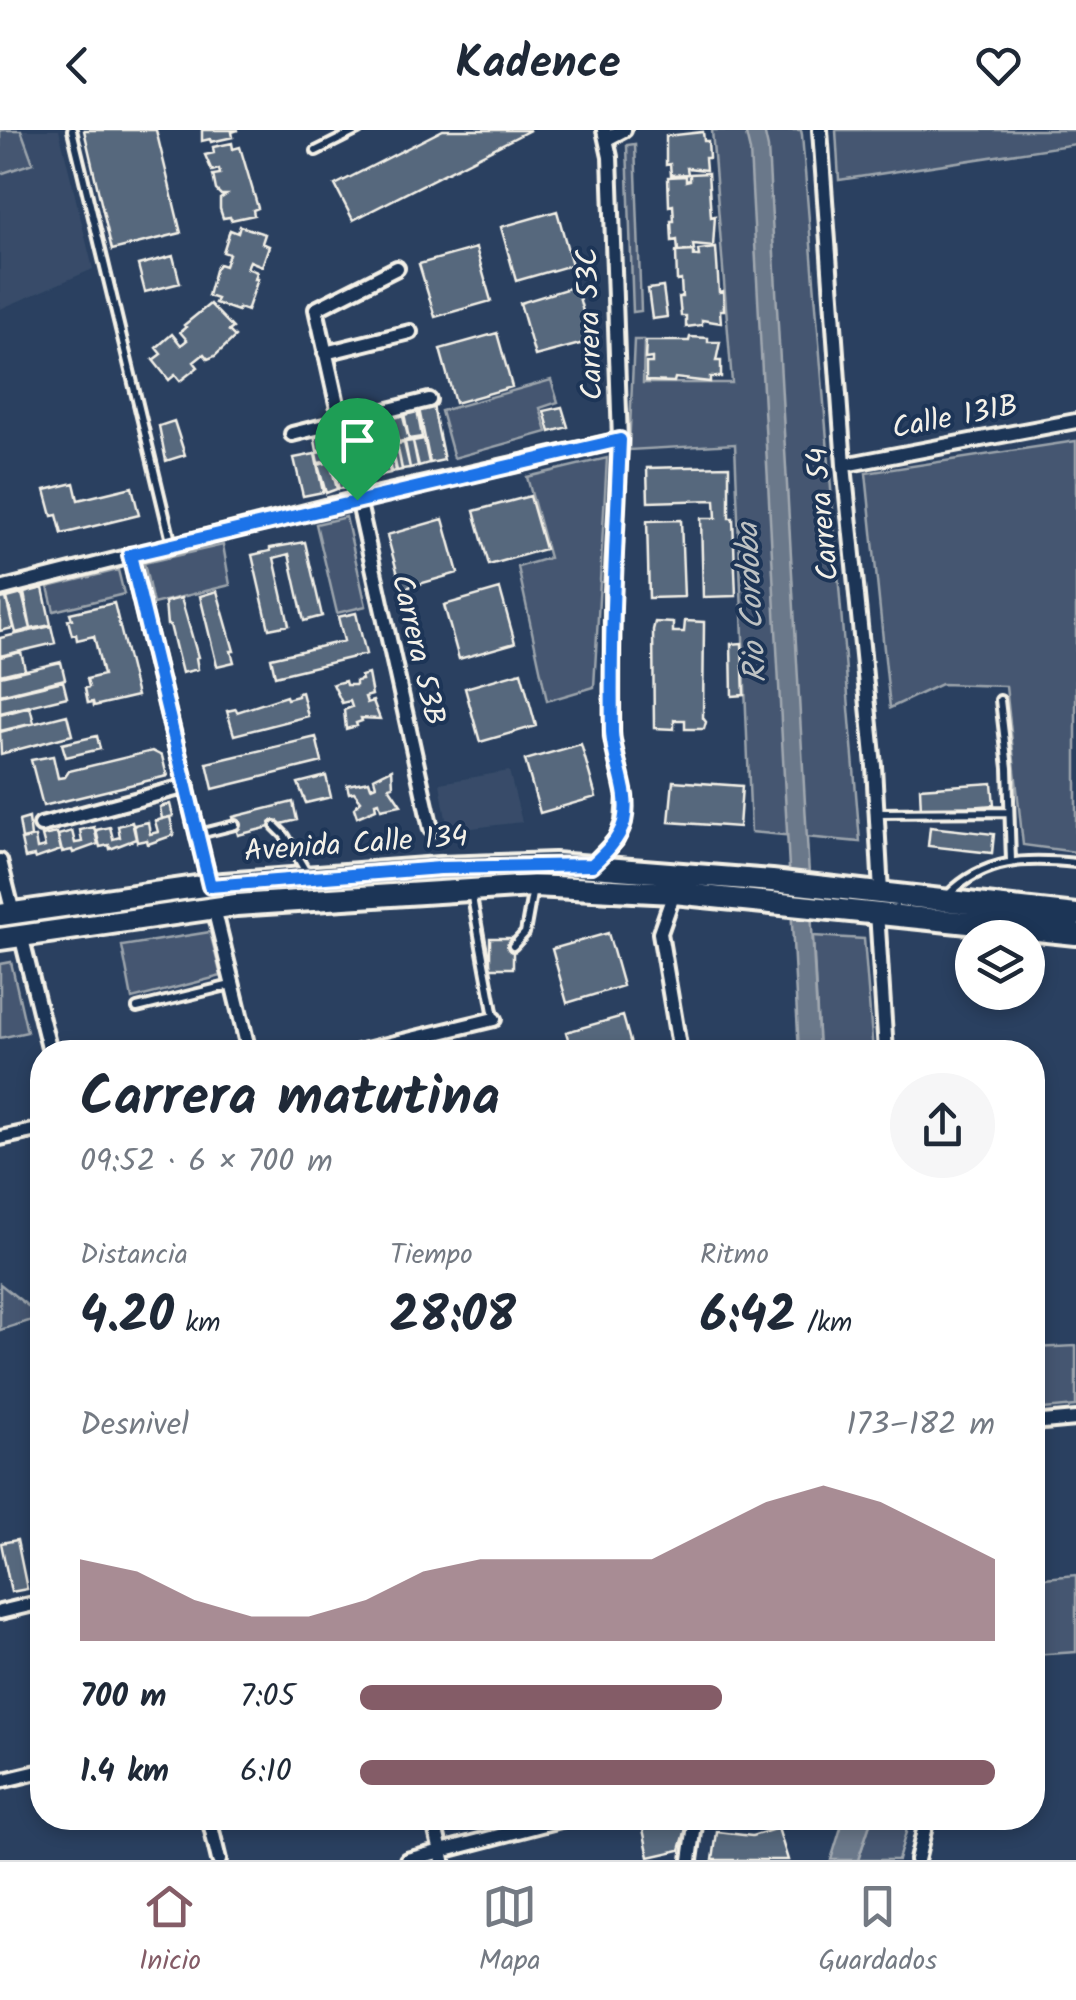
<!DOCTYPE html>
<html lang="es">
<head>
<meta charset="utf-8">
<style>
	:root { --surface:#fff; --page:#f6f6f7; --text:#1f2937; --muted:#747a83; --line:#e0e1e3; --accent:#845c67 }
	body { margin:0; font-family:Kalam,sans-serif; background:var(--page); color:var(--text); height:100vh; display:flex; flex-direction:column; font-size:38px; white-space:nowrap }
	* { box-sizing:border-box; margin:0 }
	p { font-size:32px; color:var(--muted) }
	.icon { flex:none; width:55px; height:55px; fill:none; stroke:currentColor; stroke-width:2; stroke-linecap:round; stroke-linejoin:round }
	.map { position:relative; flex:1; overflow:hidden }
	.panel { position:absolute; left:30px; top:910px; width:1015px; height:790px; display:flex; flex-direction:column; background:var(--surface); border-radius:40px; box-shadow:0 5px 15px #0003 }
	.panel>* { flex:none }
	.tools { position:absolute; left:955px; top:790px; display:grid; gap:20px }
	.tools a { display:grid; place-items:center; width:90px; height:90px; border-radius:50%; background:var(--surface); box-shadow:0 5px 15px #0003; font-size:50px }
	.pin { position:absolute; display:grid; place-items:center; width:85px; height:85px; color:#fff; margin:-102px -42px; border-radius:50% 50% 50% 0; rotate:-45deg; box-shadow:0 0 10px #0007 }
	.pin .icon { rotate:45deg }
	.round { display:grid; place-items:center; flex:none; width:105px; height:105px; border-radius:52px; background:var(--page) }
	.headline { display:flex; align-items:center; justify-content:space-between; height:170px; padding:0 50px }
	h1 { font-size:55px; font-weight:600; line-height:75px }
	.metrics { display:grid; grid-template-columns:repeat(3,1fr); gap:15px; height:170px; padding:10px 50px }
	.metrics div { display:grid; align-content:center }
	.metrics b { font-size:50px; font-weight:600 }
	.metrics small { font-size:28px; font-weight:400 }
	.metrics p { font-size:28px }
	.chart { height:280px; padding:20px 50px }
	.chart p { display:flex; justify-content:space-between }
	.chart svg { width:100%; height:180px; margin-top:10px; fill:var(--accent); opacity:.7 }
	ul { padding:0 50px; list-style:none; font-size:32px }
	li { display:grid; grid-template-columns:160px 120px 1fr; align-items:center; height:75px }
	li i { height:25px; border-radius:12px; background:var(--accent) }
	header { display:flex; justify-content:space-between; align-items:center; height:130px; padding:0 50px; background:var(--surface); font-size:45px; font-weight:600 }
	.tabs { display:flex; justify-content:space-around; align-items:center; height:140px; border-top:2px solid var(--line); background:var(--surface); font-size:28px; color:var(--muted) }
	.tabs a { display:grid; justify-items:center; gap:5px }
	.tabs .current { color:var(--accent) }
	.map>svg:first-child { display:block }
</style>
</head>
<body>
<header><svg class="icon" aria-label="back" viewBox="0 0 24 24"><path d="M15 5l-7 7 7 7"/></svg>Kadence<svg class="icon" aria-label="heart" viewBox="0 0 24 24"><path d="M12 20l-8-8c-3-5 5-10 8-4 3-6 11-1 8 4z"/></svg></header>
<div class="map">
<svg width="1076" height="1730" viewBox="0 0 1076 1730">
	<rect width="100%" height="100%" fill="#2a4060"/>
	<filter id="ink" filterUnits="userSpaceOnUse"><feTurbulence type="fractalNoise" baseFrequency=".01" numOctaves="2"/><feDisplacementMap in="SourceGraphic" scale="20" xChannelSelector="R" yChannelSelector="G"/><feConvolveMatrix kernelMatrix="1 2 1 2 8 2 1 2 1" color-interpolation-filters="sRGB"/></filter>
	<g filter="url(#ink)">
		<!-- built -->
		<path fill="#374c69" d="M0,0H59L93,139L0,179Z
			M509,641L522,692L448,701L440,653Z"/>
		<!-- green -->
		<path fill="#445771" stroke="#9ca4ac" stroke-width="2.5" d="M0,0H21L33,33L0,44Z
			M712,0H801L802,5L860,712L751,702L735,314L629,320L634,210H644L643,253H732Z
			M836,0H1076V14L839,50Z
			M635,14L641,181L633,182L627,15Z
			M551,250L558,272L540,278L547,302L454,328L441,281Z
			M1076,311V722L1023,715L1006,556L941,554L890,578L866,343Z
			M607,328L594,557L547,571L518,437L549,428L527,347Z
			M346,387L366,476L337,483L316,394Z
			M223,415L230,455L153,474L144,433Z
			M118,440L124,464L54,481L48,457Z
			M210,802L221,846L132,869L122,816Z
			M813,806L864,809L873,922H819Z
			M11,832L27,902L0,908V834Z
			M0,1154L42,1187L0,1200Z
			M1076,1216V1276L1033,1280V1218Z
			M1076,1445V1522L1033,1525V1449Z
			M872,1688H910L898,1730H858Z"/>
		<!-- water -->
		<path fill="#6a788a" stroke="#a1a8b0" stroke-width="2.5" d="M745,0H764L768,18L819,922H799L750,21Z
			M844,1688H872L858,1730H831Z"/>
		<!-- building -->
		<path fill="#56677d" stroke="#f4f1e8" stroke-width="2.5" d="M84,0H156L181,103L112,120Z
			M202,0H238L232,2L233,7L211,12L210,9L202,11Z
			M443,0H530L353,90L335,55Z
			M703,2L704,11H708L709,28H705L706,40L687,38L688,44L671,45L670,34L666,35V6Z
			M232,13L233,19L240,17L258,78L253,80L254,85L231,90L230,87L223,88L220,79V69L226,65H221L216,60L213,45L220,44L219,39L212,41L205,25L214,23L213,17Z
			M708,43L711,87L715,86L713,117L693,115L694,120L678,121L677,110L672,111L671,91H674L673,75L669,76L668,47L686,46V51L690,50V44Z
			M557,81L572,135L516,151L501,97Z
			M240,96L265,104L262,113L269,116L262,136L250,131L247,138L257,142L255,149H258L247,181L239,178L238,181L215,173L217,169L208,166L215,140L219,134L225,136L229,124L223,122L230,100L238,103Z
			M476,118L491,171L435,187L419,134Z
			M716,118L719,162L723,161L724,180H720L721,193L702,190V195L686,197V186H681L679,167H682L681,150L677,151L676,122L694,121V126H699L698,120Z
			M173,126L180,153L145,162L138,135Z
			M576,156L591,211L535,226L520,173Z
			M663,157L667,187L652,189L648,159Z
			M210,174L233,198L229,201L235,207L215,226L208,229L204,224L194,232L198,237L180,251L175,245L169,250L153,230L161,224L156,218L172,204L181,215L187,210L180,202L186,197L184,195Z
			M497,203L512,257L455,273L440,219Z
			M690,207L708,208V212H720L716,231H721V247H710V252L675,248L674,252L646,251V233H652V228L645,229L646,211H689Z
			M433,276L444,330L430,333L419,279Z
			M562,277L568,297L550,302L544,281Z
			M417,280L422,307L409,309L404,283Z
			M402,283L409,310L398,312L392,286Z
			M391,286L397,312L388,314L382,288Z
			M381,288L384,302L357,308L354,294Z
			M174,291L185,325L166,331L159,296Z
			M336,301L339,317L328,319L325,303Z
			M324,303L327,320L317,321L314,305Z
			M385,303L387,316L360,322L357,309Z
			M424,309L429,333L419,336L413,311Z
			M413,311L418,336L410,338L405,312Z
			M404,313L410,338L402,339L397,314Z
			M397,315L402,340L397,341L392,316Z
			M391,317L396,341L391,342L386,318Z
			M385,318L390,343L381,345L375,320Z
			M340,319L342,329L318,333L316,323Z
			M375,320L380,346L365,349L360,323Z
			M315,324L323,362L303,366L294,328Z
			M342,329L349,357L339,359L331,332Z
			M330,332L337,359L326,363L318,335Z
			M729,336V388H733L736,466L703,467L701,388H716L715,370L648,372L647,338Z
			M74,353L78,370L132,357L139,385L62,404L57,385L52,386L45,360Z
			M530,366L545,419L489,435L474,381Z
			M443,389L458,443L402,459L387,405Z
			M681,390L684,467L649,468L647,391Z
			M305,412L322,486L304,491L289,424L274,428L289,495L269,499L252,425L270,421V418Z
			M43,458L51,495L31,499L24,463Z
			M500,459L515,513L459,529L444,475Z
			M217,461L234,521H231L234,532L217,536L200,466Z
			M22,464L31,499L16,503L7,468Z
			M6,468L13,498L0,501V469Z
			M181,468L198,527L196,528L198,539L182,543L170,495H167L165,472Z
			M114,473L137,566L94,576L93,572L88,573L85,558L89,557L87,549L103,545L94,506L77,510L76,504L72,505L68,490L72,489L70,483Z
			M356,483L366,524L275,546L271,528L344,511L338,487Z
			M685,491L704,492L703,588L706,592L704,599H685V590H674V599L654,598L653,500L655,492L673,493V502H684Z
			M51,496L55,513L0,526V508Z
			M742,513L744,565L732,566L731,514Z
			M21,522L25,539L0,545V527Z
			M61,532L65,549L0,565V546Z
			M521,542L536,596L480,612L465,558Z
			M368,544L372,565L365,567L367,573L373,571L380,589L361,588L362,591L356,593L357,596L346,599L344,580L352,577L350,571L342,573L333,554L345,551L346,555H356V551L362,550L361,546Z
			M63,551L67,567L0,583V566Z
			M302,562L308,586L234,605L227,581L236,579L237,582L286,566L287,569L298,566V563Z
			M30,577L34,593L0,601V585Z
			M67,585L72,605L1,624L0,602Z
			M97,606L100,619L66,627L62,614Z
			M316,607L322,632L213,659L207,633Z
			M581,614L596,667L540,683L525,630Z
			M152,621L162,626L167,646L43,676L31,630L53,626L58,648L65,647L69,641Z
			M392,639L393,656L389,657L401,675L381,679L379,672L375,673L376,679L357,687L354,678L361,671L354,662L349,663L347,655L369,651L371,657L376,655L374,648Z
			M326,646L331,667L306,673L298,653Z
			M673,651L742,656L739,697L669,692Z
			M992,653L994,675L921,681L920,658Z
			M293,672L297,690L238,705L233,687Z
			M170,674L173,686L162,689L160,677Z
			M170,687L174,705L148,714L147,710L137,712L134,695L148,692L150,704L158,702L155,691Z
			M29,688L31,707L22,709L19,691Z
			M132,692L136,709L110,719L109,715L100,717L96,700L110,697L113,709L120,707L118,696Z
			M94,697L98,714L73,723L72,720L62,722L58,705L72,701L75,713L82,712L80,700Z
			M930,697L994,704L992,723L928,716Z
			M57,703L61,720L35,729L34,726L25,728L21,710L35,707L37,719L45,717L42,706Z
			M608,803L623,856L567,873L552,819Z
			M490,808H513V838H490Z
			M623,886L633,922H572L566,902Z
			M17,1410L27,1459L11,1462L1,1413Z
			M681,1690L687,1695L680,1720L649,1727L643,1699Z
			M778,1698L788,1730H713L717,1702L752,1706Z"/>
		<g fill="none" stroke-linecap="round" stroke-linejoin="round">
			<defs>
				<path id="lane" d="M72,0L172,415
					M316,21L358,0
					M1000,570L1008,638L1011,731
					M876,683L1009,682
					M275,696L285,706L306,742
					M199,704L235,695
					M471,762L494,887
					M948,765C985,728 1026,728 1076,733
					M513,816L525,803L533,758
					M137,878L231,855"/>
				<path id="street" d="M820,0L844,335L874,636L881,763
					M607,9L624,0
					M397,138L316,179L431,699
					M325,223L410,202
					M292,304L429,270
					M844,335L1076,291
					M130,425L210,755
					M0,459L357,369L620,310
					M41,695L187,656
					M0,731L13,783
					M592,735L616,710L623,692L625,667L612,607V460L620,310L610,27L604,0
					M674,763L660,803L680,922
					M214,778L249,922
					M877,782L886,922
					M21,805L50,922
					M358,922L494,889
					M0,1008L42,999
					M1032,1293L1076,1289
					M0,1482L42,1472
					M0,1651L42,1641
					M209,1688L219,1730
					M433,1688L443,1730
					M407,1730L568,1688
					M690,1730L696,1688
					M917,1730L927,1688"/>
				<path id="primary" d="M0,785L210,755L439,738L554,734L772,751L1076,785
					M0,809L236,775L533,756L674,763L1076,804"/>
			</defs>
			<!-- lane casing -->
			<use href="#lane" stroke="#f4f1e8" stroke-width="14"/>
			<!-- street casing -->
			<use href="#street" stroke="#f4f1e8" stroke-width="20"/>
			<!-- primary casing -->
			<use href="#primary" stroke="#f4f1e8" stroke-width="28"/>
			<!-- lane -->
			<use href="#lane" stroke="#1d3557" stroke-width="6"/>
			<!-- street -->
			<use href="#street" stroke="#1d3557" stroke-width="12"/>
			<!-- primary -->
			<use href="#primary" stroke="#1d3557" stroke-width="20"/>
		</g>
	</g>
	<g fill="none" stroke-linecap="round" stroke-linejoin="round" filter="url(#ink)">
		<defs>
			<path id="route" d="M620,310C616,407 610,504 612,602C613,632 631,661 624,692C619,710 605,723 592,735L440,738L210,756L130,425Z"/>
		</defs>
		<!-- route casing -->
		<use href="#route" stroke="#fff" stroke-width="20"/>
		<!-- route -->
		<use href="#route" stroke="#1a73e8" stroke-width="12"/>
	</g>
	<g text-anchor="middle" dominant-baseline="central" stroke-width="8" stroke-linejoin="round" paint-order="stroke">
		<!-- street labels -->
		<g font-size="30" fill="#f4f1e8" stroke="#1d3557">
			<text transform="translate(591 194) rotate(-92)">Carrera 53C</text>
			<text transform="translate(955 288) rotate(-11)">Calle 131B</text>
			<text transform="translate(824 384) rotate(-95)">Carrera 54</text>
			<text transform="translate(417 520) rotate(77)">Carrera 53B</text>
			<text transform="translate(356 715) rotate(-4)">Avenida Calle 134</text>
		</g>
		<!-- water labels -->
		<g font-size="32" font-style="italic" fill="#bdc1c2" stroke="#1d3557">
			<text transform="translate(753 473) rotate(-93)">Rio Cordoba</text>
		</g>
	</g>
</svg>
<div class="tools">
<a><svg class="icon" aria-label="layers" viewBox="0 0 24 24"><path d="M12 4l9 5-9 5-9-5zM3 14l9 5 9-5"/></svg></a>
</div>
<div class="pin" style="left:357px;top:370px;background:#1e9e55"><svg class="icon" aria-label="arrive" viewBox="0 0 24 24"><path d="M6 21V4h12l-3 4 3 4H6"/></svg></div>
<section class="panel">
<div class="headline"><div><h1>Carrera matutina</h1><p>09:52 · 6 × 700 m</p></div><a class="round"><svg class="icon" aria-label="share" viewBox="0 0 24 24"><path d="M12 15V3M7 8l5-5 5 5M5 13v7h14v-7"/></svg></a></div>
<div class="metrics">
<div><p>Distancia</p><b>4.20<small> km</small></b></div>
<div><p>Tiempo</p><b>28:08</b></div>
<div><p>Ritmo</p><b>6:42<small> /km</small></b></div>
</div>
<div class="chart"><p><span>Desnivel</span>173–182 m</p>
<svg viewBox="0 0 160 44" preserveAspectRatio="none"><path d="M0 44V24L10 27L20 34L30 38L40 38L50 34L60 27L70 24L80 24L90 24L100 24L110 17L120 10L130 6L140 10L150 17L160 24V44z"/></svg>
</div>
<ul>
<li><b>700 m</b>7:05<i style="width:57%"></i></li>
<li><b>1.4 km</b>6:10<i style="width:100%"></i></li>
</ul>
</section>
</div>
<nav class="tabs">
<a class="current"><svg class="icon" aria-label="home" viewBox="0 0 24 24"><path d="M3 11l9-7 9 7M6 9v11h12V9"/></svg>Inicio</a>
<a><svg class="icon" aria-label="map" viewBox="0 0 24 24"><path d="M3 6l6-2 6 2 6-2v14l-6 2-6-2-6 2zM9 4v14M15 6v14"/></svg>Mapa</a>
<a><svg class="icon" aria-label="saved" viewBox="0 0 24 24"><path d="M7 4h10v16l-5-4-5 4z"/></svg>Guardados</a>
</nav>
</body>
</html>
